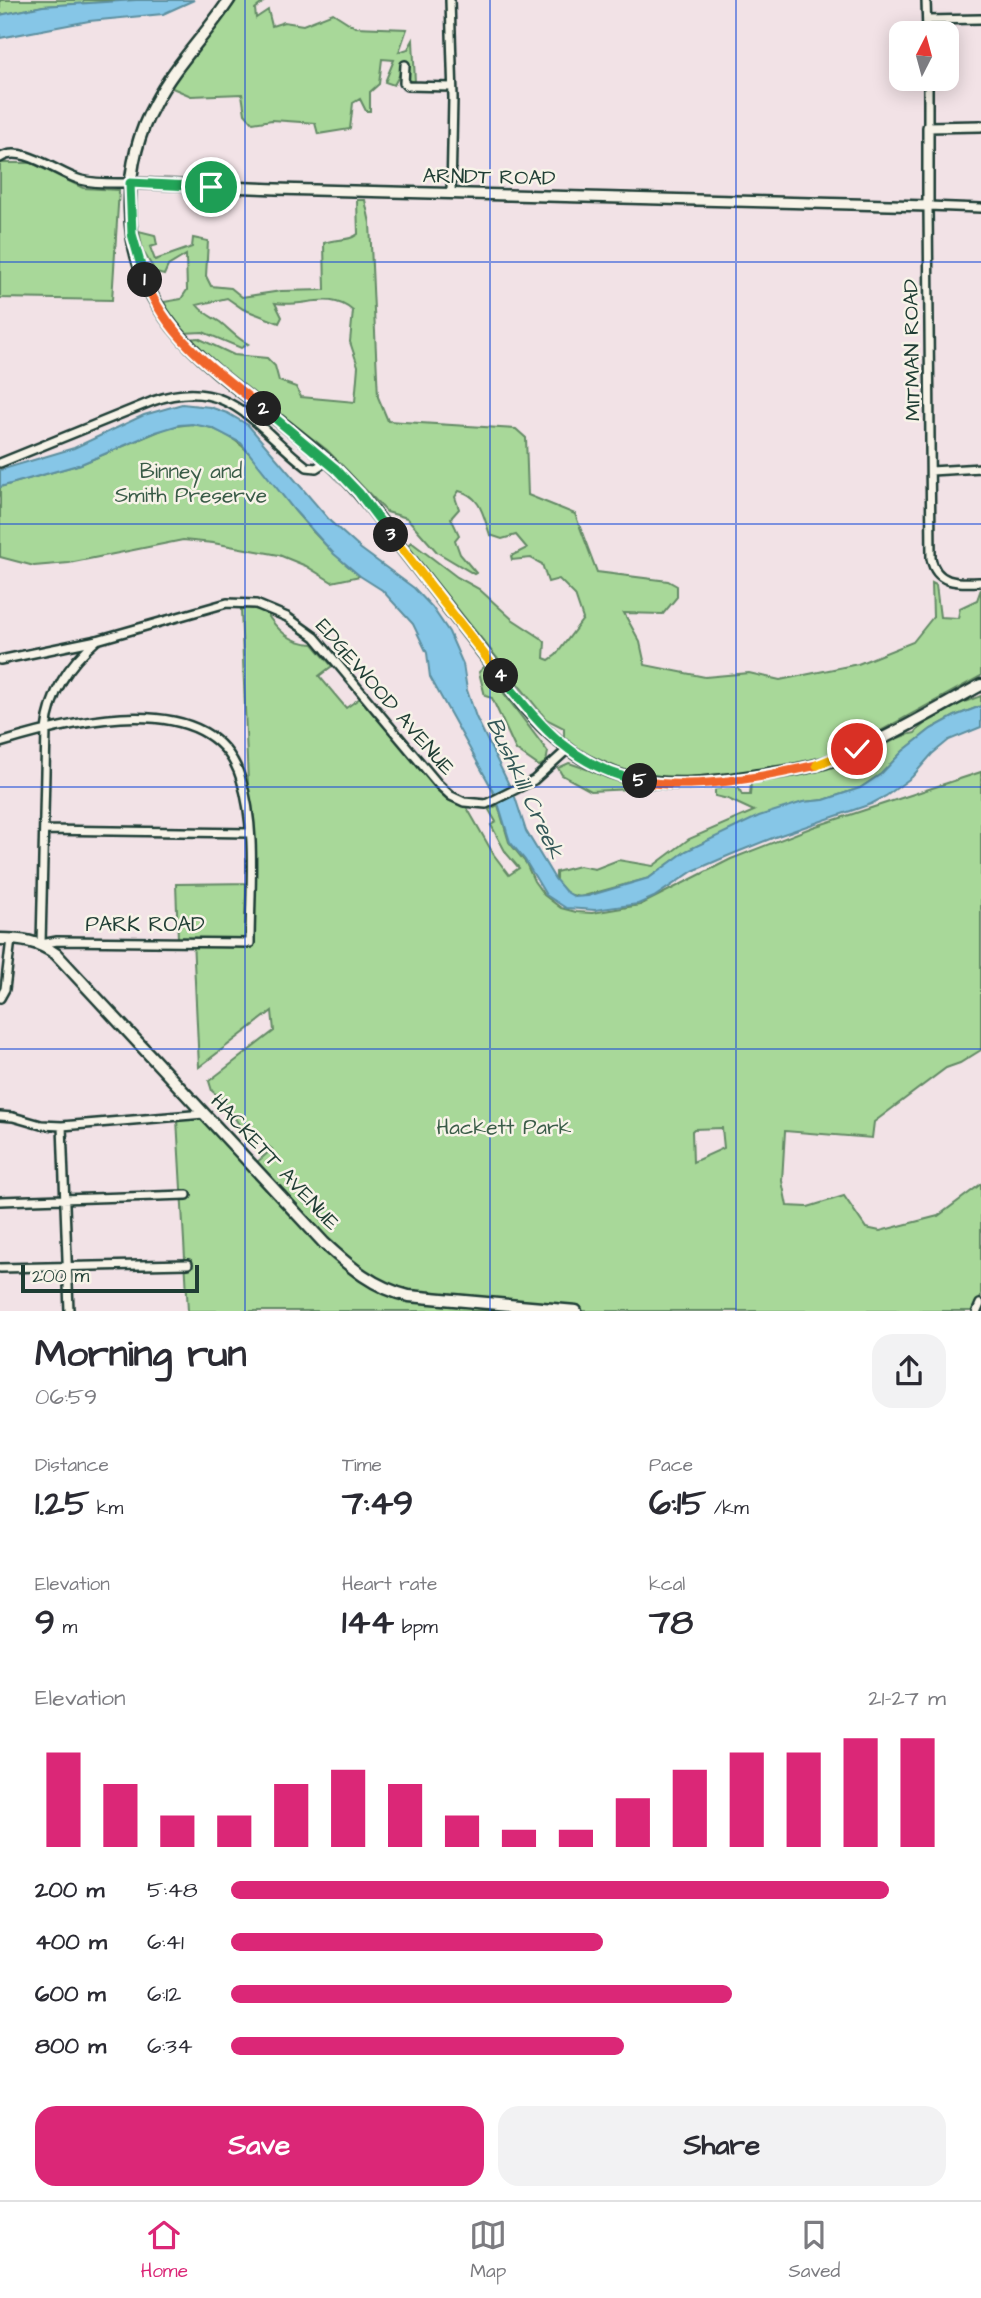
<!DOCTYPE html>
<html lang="en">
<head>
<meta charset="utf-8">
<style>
	:root { --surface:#fff; --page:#f2f2f3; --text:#2b2b33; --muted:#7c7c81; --line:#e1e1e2; --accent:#db2777 }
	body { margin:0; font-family:"Architects Daughter",sans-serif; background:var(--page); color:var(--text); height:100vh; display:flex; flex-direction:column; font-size:26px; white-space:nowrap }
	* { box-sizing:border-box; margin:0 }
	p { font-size:23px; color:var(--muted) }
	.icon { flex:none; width:38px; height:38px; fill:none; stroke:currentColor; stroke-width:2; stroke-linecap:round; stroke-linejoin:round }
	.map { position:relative; height:1311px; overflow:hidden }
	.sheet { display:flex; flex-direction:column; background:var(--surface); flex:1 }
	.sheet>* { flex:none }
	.needle { width:46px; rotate:6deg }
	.buttons { position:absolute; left:889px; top:21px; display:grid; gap:14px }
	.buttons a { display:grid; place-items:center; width:70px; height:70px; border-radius:14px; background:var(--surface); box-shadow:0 4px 18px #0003; font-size:35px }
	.scale { position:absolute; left:21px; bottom:18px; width:178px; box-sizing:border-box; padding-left:7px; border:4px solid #1f3d34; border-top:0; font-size:19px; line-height:24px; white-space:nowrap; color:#1f3d34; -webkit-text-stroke:5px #f7f3e8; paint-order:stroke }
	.pin { position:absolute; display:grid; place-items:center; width:60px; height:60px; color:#fff; margin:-30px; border:4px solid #fff; border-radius:50%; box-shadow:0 2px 7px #0007 }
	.km { position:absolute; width:35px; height:35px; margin:-18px; border-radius:50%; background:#222; color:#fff; font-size:19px; line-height:35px; text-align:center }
	.round { display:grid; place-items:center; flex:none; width:74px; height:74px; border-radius:21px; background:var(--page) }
	.summary { display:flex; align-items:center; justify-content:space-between; height:119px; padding:0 35px }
	h1 { font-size:38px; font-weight:700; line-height:52px }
	.stats { display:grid; grid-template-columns:repeat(3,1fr); gap:10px; height:119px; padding:7px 35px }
	.stats div { display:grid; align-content:center }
	.stats b { font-size:35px; font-weight:700 }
	.stats small { font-size:19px; font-weight:400 }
	.stats p { font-size:19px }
	.chart { height:196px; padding:14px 35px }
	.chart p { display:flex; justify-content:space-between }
	.chart svg { width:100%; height:126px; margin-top:7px; stroke:var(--accent); stroke-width:6 }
	.primary-button { display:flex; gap:14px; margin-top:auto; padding:14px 35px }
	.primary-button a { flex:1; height:80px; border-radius:21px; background:var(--accent); color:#fff; font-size:28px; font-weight:700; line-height:80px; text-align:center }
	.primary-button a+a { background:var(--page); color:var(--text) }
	ul { padding:0 35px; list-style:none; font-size:23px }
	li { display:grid; grid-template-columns:112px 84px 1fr; align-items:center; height:52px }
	li i { height:18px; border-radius:9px; background:var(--accent) }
	.tab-bar { display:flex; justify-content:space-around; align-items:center; height:98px; border-top:2px solid var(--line); background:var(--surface); font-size:19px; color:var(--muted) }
	.tab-bar a { display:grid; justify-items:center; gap:4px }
	.tab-bar .active { color:var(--accent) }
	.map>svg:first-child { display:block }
</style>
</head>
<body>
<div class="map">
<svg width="981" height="1311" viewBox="0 0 981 1311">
	<rect width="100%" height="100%" fill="#f2e2e6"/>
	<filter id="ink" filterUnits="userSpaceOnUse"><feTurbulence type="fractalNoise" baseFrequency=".0143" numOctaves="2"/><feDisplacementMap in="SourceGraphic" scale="14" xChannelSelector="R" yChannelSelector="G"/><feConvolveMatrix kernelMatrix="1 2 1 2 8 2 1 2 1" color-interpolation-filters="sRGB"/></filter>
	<g filter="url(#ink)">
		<!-- green -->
		<path fill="#a8d899" stroke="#648a66" stroke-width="2" fill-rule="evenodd" d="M0,0H136L43,6L0,15Z
			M237,0H266L255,9L256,18L268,10L272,26L284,22L303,25L333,13L355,27L407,29L399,52L408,49L413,40L415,83L400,74L394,85L385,82L394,60L382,59L379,84L370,92V111H366L360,99L353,103L350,129L318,134L315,123L272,120L253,123L245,114L242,94L191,96L170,87Z
			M0,163H32L83,188L119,190L112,300L0,298Z
			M357,200H365L370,223L378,397L388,421L516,429L526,438L528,495L575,514L597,572L668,581L677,586V597L663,614L624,613L640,642L645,665L705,677L749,673L780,680L858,664L913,642L933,617L932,583L936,585L940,617L958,618L960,608L977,600L981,589V676L835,756L777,768L672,779L623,770L584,753L564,739V728L546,719L407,546L411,542L457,577L479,589L512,619L541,638L545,642L544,658L549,660L556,655L583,619L575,595L559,579L548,582L542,564L531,558L512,560L511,556L527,548L516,535L502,539L490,535C483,515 481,496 459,491L455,497L459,509L451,518L459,535L455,540L460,554L476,573L474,574L437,552L407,518L387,512L327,450L190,343V339L198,338L234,355L267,358L275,366L279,381L296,387L301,397L355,402L358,366L350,342L353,311C329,290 304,308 275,303L282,317L279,323L243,309L227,298L197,305C204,314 211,316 220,322C230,330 236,338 248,344L241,348L203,332L183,333L177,328L164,302L181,299L187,290L186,255L168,266L164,275L156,273L143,251L139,231L155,235L157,245L150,247L155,260L192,247L193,238L208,241L206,276L211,286L231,288L242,297L281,291L325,290L324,243C336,238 348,242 358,234Z
			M192,424C244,429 265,474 295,511C315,535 336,557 360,576L332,582L306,566L279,555L213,543L183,540L69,563L34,566L0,557V487L81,464L169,427Z
			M248,608L265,611C277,630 290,643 313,644L332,666L319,676L346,708L360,698L441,793L466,806L494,855L509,875L519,868L506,853L491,825L496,822L489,810L498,805L509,842L526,863L534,881L544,895L561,908L576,912L592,913L640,905L731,859L813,827L981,772V1050L960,1063L946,1068L874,1122L872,1138L785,1131L782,1181L787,1206L808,1207L844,1196L866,1228L880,1231L938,1216L981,1184V1297L972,1311H576L411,1301L519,1311H188L177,1119L204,1114L295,1211L299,1207L256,1163L272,1149L240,1126L223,1100L212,1091L209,1081L274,1031L272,1011L199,1067L193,939H178L176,884L252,883L241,609ZM722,1128L724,1148L693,1162L692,1131L694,1129Z
			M484,667L548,752L546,762L539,766L516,750L492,698L485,696L479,672Z
			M981,696V706L955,716L931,729L903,751L881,774L860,788L824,800L803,802L710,840L686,851L649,878L580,897L568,894L556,881V872L579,866L595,869L618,860L653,866L689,839L754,811L728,799L715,796V789L738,786L742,795H750L751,783C788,775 826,770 861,757C880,750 895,736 915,733C930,714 959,704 981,696Z
			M569,763L630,784V789L591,791L562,775L558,768Z"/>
		<!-- water -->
		<path fill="#86c6e7" stroke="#5d8f9f" stroke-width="2" d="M136,0H194L163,14L89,21L0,38V15L43,6Z
			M182,404L210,407L227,413L248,425L331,522L361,549L414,588L432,607L449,632L463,664L467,690L476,717L515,797L526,831L555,879L565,891L575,897L588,896L649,878L686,851L759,816L803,802L824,800L860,788L881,774L903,751L931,729L955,716L981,706V727L949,740L932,754L912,777L886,796L871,804L775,837L730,855L693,871L654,897L638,904L595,910L566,908L546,895L525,860L510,842L499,806L490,785L430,677L427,653L413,624L382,590L360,576L334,554L295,511L241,443L212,428L192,424L179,425L156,432L81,464L0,487V470L74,448L144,415Z"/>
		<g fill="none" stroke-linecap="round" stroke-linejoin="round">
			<defs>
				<path id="minor" d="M450,0L453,98L451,194
					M926,0L927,33
					M927,20L981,19
					M405,65L404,83L407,86L452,87
					M928,79V127
					M0,158C22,143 58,174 81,180C97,184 114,183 130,183
					M981,208L928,206L931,558C936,585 959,583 981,582
					M0,463L153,401C229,374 255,427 307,467L316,468L327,461
					M931,471L981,468
					M0,660L97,640L227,603L256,604L287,617L315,637L439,785L451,796L464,802L486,804L534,780L568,749
					M0,743C68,722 212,684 241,779C257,828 250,892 250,943L57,941L41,944L46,730C50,693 68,665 97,640
					M44,830L249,833
					M0,998L5,989L11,939
					M0,1116L13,1117L41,1125L62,1126L204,1114
					M62,1126L69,1311
					M0,1201L187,1195
					M0,1268L188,1264
					M977,1311L980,1304"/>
				<path id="tertiary" d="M130,183L276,189L928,206V127L981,126"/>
				<path id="secondary" d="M229,0C206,35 174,66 155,103C136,137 129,171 130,209C132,343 254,389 336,469C364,496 386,528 410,559C448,608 486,656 523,705C590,787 656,792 754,776C780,772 808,769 833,760C884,741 933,711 981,685
					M0,939C22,939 38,941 56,954L324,1243C350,1267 374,1288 409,1296L576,1311"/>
			</defs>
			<!-- minor casing -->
			<use href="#minor" stroke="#1f3d34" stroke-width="12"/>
			<!-- tertiary casing -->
			<use href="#tertiary" stroke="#1f3d34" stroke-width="14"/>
			<!-- secondary casing -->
			<use href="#secondary" stroke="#1f3d34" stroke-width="15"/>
			<!-- minor -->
			<use href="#minor" stroke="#f7f3e8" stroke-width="7"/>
			<!-- tertiary -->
			<use href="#tertiary" stroke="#f7f3e8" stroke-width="9"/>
			<!-- secondary -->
			<use href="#secondary" stroke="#f7f3e8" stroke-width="10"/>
		</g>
	</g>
	<g fill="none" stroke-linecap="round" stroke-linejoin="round" filter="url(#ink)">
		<defs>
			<path id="split-1" d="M145,280L132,234L130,183L211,187"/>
			<path id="split-2" d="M145,280C167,338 217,372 264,409"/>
			<path id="split-3" d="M264,409L336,469L359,493L391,535"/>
			<path id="split-4" d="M391,535L501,676"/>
			<path id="split-5" d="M501,676C539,726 574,767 640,781"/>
			<path id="split-6" d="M640,781C692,791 765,777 817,765"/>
			<path id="split-7" d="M817,765L857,749"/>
		</defs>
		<!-- split-1 casing -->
		<use href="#split-1" stroke="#fff" stroke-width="14"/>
		<!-- split-2 casing -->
		<use href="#split-2" stroke="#fff" stroke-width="14"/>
		<!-- split-3 casing -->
		<use href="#split-3" stroke="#fff" stroke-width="14"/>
		<!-- split-4 casing -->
		<use href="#split-4" stroke="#fff" stroke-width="14"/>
		<!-- split-5 casing -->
		<use href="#split-5" stroke="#fff" stroke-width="14"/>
		<!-- split-6 casing -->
		<use href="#split-6" stroke="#fff" stroke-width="14"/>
		<!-- split-7 casing -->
		<use href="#split-7" stroke="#fff" stroke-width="14"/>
		<!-- split-1 -->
		<use href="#split-1" stroke="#22a559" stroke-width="9"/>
		<!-- split-2 -->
		<use href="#split-2" stroke="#f0652b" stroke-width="9"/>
		<!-- split-3 -->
		<use href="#split-3" stroke="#22a559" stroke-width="9"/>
		<!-- split-4 -->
		<use href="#split-4" stroke="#f5b400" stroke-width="9"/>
		<!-- split-5 -->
		<use href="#split-5" stroke="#22a559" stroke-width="9"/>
		<!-- split-6 -->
		<use href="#split-6" stroke="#f0652b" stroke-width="9"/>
		<!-- split-7 -->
		<use href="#split-7" stroke="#f5b400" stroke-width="9"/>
	</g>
	<!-- grid -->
	<path fill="none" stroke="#1d4ed8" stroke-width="2" stroke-opacity="0.55" d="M245,0V1311M490,0V1311M736,0V1311M0,262H981M0,524H981M0,787H981M0,1049H981"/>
	<g text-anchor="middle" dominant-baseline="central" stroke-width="5" stroke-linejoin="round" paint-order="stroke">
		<!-- street labels -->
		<g font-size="21" fill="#1f3d34" stroke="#f7f3e8">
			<text transform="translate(489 177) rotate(1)">ARNDT ROAD</text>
			<text transform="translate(912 350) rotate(-91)">MITMAN ROAD</text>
			<text transform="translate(385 697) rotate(49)">EDGEWOOD AVENUE</text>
			<text x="145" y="924">PARK ROAD</text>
			<text transform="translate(275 1162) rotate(47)">HACKETT AVENUE</text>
		</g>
		<!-- park labels -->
		<g font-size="21" fill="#3a5c48" stroke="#f7f3e8">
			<text x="191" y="471">Binney and<tspan x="191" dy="24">Smith Preserve</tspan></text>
			<text x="504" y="1127">Hackett Park</text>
		</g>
		<!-- water labels -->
		<g font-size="23" font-style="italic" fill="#345858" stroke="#f7f3e8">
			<text transform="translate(525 788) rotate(65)">Bushkill Creek</text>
		</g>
	</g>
</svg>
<div class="buttons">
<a><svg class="needle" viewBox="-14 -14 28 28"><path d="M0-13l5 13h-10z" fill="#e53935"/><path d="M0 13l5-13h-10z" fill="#7c7c81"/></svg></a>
</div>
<div class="scale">200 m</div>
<div class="pin" style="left:211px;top:187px;background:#1e9e55"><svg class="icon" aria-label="arrive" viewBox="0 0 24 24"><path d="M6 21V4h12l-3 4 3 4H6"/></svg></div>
<div class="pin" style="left:857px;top:749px;background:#d93025"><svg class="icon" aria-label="check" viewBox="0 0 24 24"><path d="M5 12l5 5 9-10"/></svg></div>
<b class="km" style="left:145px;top:280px">1</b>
<b class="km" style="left:264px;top:409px">2</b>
<b class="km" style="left:391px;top:535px">3</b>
<b class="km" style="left:501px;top:676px">4</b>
<b class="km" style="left:640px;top:781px">5</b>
</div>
<section class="sheet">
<div class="summary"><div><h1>Morning run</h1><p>06:59</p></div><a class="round"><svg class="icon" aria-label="share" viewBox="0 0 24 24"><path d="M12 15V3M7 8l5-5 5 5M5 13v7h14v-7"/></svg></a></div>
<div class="stats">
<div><p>Distance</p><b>1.25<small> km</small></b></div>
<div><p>Time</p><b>7:49</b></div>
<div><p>Pace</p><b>6:15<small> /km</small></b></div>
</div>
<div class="stats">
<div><p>Elevation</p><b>9<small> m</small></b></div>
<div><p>Heart rate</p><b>144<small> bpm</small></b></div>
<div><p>kcal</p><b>78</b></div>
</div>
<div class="chart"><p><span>Elevation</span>21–27 m</p>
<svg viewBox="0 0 160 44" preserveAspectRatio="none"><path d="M5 44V11M15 44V22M25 44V33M35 44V33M45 44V22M55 44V17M65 44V22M75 44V33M85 44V38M95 44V38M105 44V27M115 44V17M125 44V11M135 44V11M145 44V6M155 44V6"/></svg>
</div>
<ul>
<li><b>200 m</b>5:48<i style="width:92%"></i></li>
<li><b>400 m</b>6:41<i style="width:52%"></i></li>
<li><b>600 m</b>6:12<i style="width:70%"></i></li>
<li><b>800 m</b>6:34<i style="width:55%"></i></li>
</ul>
<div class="primary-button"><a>Save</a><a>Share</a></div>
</section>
<nav class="tab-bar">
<a class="active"><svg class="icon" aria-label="home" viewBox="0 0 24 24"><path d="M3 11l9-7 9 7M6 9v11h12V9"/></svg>Home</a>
<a><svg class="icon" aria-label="map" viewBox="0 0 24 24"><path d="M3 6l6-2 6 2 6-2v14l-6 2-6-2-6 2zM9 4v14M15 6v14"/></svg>Map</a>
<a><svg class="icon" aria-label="saved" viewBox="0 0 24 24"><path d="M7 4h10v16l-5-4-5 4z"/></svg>Saved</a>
</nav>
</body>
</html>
